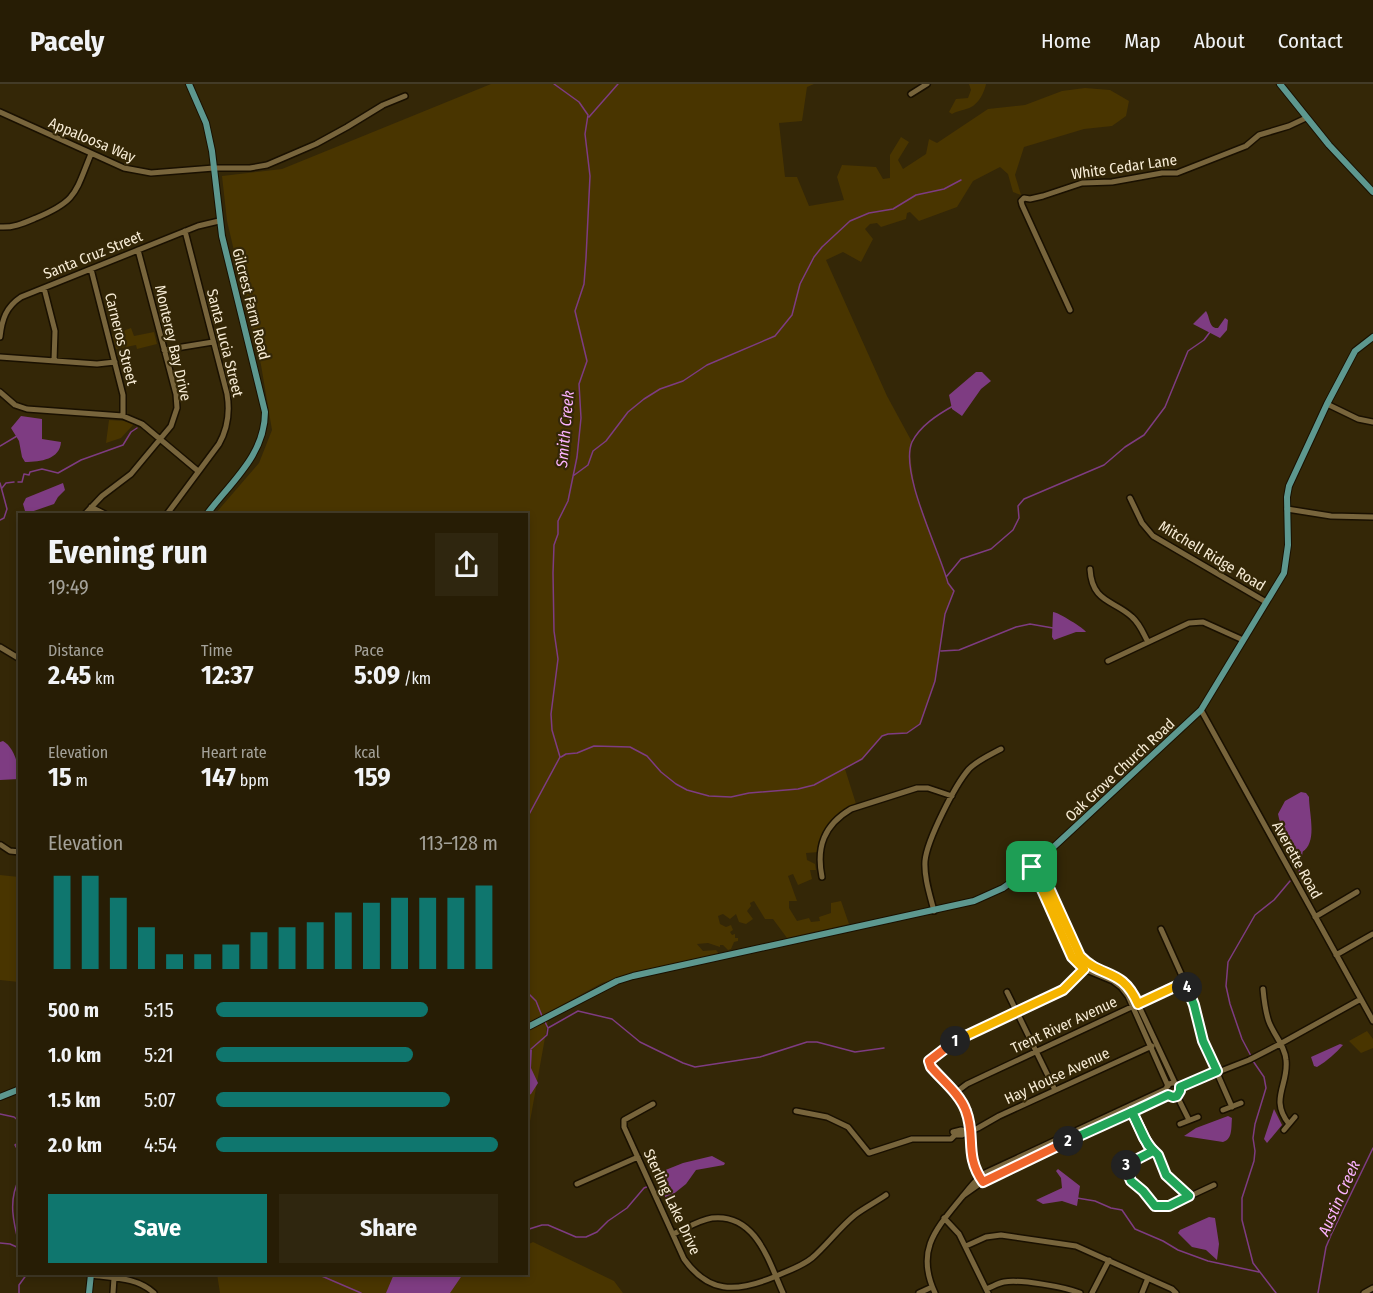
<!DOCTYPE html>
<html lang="en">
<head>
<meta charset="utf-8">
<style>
	:root { --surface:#271d05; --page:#2f260f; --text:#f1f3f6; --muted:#a4a29a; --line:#433b27; --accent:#0f766e }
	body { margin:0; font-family:"Fira Sans Condensed",sans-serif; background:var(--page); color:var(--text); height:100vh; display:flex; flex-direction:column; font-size:22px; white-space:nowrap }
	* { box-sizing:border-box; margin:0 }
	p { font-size:20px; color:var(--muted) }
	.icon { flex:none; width:33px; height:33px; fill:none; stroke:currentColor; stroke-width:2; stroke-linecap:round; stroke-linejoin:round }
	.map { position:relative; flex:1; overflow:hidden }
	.details { position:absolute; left:18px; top:429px; width:510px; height:762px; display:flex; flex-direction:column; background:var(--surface); border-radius:0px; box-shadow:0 3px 9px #0003,0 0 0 2px var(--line) }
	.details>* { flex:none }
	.pin { position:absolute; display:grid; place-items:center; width:51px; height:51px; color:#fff; margin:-26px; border-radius:12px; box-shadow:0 3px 9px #0006 }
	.km { position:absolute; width:30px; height:30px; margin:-15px; border-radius:50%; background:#222; color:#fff; font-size:16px; line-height:30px; text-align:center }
	.round { display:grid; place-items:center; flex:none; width:63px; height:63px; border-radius:0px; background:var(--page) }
	.head { display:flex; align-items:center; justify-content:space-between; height:102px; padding:0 30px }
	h1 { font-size:33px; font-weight:700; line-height:45px }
	.stats { display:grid; grid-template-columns:repeat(3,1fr); gap:9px; height:102px; padding:6px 30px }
	.stats div { display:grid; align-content:center }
	.stats b { font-size:26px; font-weight:700 }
	.stats small { font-size:16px; font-weight:400 }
	.stats p { font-size:16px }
	.chart { height:168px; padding:12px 30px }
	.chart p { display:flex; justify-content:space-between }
	.chart svg { width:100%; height:108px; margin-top:6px; stroke:var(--accent); stroke-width:6 }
	.action { display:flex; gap:12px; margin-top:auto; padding:12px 30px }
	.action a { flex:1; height:69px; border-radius:0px; background:var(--accent); color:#fff; font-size:24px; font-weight:700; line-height:69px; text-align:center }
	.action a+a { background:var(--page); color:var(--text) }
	ul { padding:0 30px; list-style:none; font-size:20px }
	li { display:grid; grid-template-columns:96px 72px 1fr; align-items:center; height:45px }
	li i { height:15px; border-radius:8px; background:var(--accent) }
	header { display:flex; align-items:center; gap:36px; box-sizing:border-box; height:84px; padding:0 30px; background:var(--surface); border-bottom:2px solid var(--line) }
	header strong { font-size:28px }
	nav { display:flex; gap:33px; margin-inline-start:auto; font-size:21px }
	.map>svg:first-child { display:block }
</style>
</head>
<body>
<header>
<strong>Pacely</strong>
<nav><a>Home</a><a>Map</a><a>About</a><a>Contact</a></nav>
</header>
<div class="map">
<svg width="1373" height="1209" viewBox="0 0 1373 1209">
	<rect width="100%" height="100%" fill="#342707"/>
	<!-- green -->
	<path fill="#493500" d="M491,0H814L807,3L802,37L779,39L785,93H797L809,122L844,116L837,93L842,81L876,83L883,95L890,94V71L901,53L909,58L898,76L903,85L926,70L929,55L937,59L988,25L1025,21L1062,7L1085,4L1110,6L1129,17L1126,32L1112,42L1084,45L1024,63L1015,91L1021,111L1013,108L1008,90L1000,83L973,97L957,123L919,137L910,128L907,129L906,135L881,143L877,139L870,140L865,145L873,155L861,178L843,168L826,176L887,312L912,358L910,370L915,406L948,499L954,507L945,530L935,597L920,640L907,649L888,650L882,652L862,675L845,685L857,723L836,736L819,768L806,769L807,776L815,780L816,786H810L812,795L798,801L793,790L788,792L797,817H789V824L797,837L809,834L811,838L820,837L819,833L831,829V819L841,817L849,840L787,854L773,835H765L754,817L750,819L751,822L747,827L753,835L746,840L739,838L736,830L730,835L723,830L718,832L720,840L726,843L731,841L733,846L730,848L732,851L735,850V854H738V857L734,858L731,865L728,866L723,861H720V863L708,859L697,860L703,867L716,866L720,871L640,887L602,899L527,940L526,430H215L259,379L272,346L261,281L227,137L222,92L282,85Z
		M969,0H986C984,10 977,23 966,25C960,27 957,27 952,30L949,28L956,15L968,14L971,6Z
		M131,244L134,252L154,248L157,260L137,265L136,261L116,265L112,251Z
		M109,336L124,337L134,340L121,354L106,359Z
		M0,791L19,793V898L0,896Z
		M548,937L527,1054V946Z
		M1367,947L1373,955V964L1361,969L1349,957Z
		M533,1158L614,1197L623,1209H220L217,1190H526L527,1161Z"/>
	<!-- water -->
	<path fill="#7e3c82" d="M1206,227C1210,233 1209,245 1218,244L1225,234L1228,236L1227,246L1220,254L1193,240Z
		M976,288H982L991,297L981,305L962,332L952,325L949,311Z
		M21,332L42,335V355L61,358C60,375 41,378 25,378L22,373L19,357L11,344Z
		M63,399L65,406L58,413L54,420L28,429L25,427L23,420L26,414Z
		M1053,528C1058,528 1085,545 1086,548H1076L1054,556L1052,553Z
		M3,657C14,663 20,683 19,695L0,696V658Z
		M1301,708L1306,709L1309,713C1309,729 1318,759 1302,768C1287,763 1281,744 1278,730L1285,717Z
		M1340,960L1343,961C1336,969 1327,977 1317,983L1314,982L1311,973Z
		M526,964L532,966L531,984L538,999L531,1010L527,1012Z
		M1274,1025L1282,1041L1267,1059L1264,1055Z
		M1228,1032L1232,1034C1231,1043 1233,1055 1223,1058L1184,1052L1196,1044Z
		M712,1072L725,1079L724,1081L696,1086L686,1100L666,1116L658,1089L683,1079Z
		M1058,1085L1080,1102L1077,1122L1062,1117L1043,1120L1036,1116L1062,1104L1061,1094L1056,1087Z
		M1209,1133L1215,1134L1219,1160L1217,1176L1206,1166L1192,1163L1178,1149L1180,1146Z
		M394,1190H463L450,1209H386Z"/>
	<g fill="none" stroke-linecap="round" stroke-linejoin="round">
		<!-- stream -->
		<path stroke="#7e3c82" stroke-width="1.5" d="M589,33L618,0
			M0,362L17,352
			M573,392L588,381L593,367L606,357L628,328L644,315L660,305L683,297L707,281L775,252L792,231L800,200L814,173L822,163L850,137L869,129L893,125L916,111L944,105L961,96
			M18,398H22L24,390L29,391L30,388L42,385L58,389L81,376L123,361L131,348L137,344
			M0,399L7,425L4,434L0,436
			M2,404L6,399L14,398
			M947,492L961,475L991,465L1013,446L1019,434L1018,422L1024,415L1104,381L1125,363L1144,351L1165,323L1188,267L1204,256L1210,248
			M941,567L959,566L1016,543L1030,540L1053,544
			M561,673L566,670L577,669L594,662L630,663L647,672L661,688L676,700L687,706L709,712L731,713L749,709L798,705L814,701L862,675L882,652L888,650L907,649L920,640L935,597L945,530L954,507L948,499C940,468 899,388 912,358C920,342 937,331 953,322
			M526,736L560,673L552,646L551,630L558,575L554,547L553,489L554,461L558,450V437L568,417L577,373L581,334L579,300L587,277L575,227L584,200L586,174L590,92L585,50L588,31L579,18L554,0
			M1299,789L1302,767
			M526,907L536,917L542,932
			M548,944L578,927L612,935L640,958L683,979L695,983L760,973L807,958H817L855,968L884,964
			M531,965L547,951L548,944L545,938
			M1251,972L1242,955L1230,920L1226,902L1228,878L1255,831L1274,816L1290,797
			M1253,977L1264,993L1266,1004L1255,1040L1253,1054L1255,1067L1254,1077L1242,1114V1136L1253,1179L1276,1209
			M0,1030L14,1033L20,1038
			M20,1058L15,1061L20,1070
			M20,1094C7,1116 14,1141 20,1164
			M1077,1114L1095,1117L1111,1124L1122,1126L1135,1145L1163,1157L1178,1166L1208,1177L1259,1188
			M526,1146L542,1141H548L576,1153H586L597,1148L608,1137L627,1124L644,1104L649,1102
			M0,1159L10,1160L19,1164
			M317,1190L361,1209
			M19,1209V1201L27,1190
			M1318,1209L1326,1163L1331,1151L1373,1064"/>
		<defs>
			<path id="minor" d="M911,10L927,0
				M0,28L124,84L151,89L214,84H250L267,81L316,60L347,43L383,21L405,12
				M0,143C13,144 24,139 36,134C77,117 75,109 91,70
				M91,185L123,311V332
				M44,204L55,247L54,277
				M1070,226L1022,121L1021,117L1024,114L1030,115L1043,112L1082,99L1112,98L1162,89H1177L1246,62L1259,51L1289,42L1306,34
				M0,253C2,235 6,223 21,213L198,142L219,137
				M164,266L213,258
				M0,273L97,280L115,278
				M0,308L15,321L27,325L123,332L142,340L198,387
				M1327,320L1358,335L1373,338
				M1130,414L1142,439L1153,452L1266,518
				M91,423L105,430
				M1287,425L1331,432L1373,433
				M85,430L102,412L131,390L171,342L177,324L176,310L138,166
				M167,430L219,360C228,344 230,328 227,310L185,147
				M1090,485C1092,519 1114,516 1132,533C1140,540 1143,549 1148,558
				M0,563L20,575
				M1108,577L1189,539L1203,538L1243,556
				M20,595V598
				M1201,626L1373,937
				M1,761L10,767L20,768
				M1032,783L1040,787L1045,795L1080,872L1088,879L1116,891L1130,903L1175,999
				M1032,783L1072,873L1084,885L1113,897L1121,903L1128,912L1168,1002
				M822,793C816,763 824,741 851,725L917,704H928L952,712
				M934,827C930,811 924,794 925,777C927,756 955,701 969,685C978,676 990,671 1001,665
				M1315,833L1357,808
				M1161,845L1192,914L1203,957L1232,1023
				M1336,871L1373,850
				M1263,905C1264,916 1265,927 1269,938C1274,951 1285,962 1286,976C1289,1001 1269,1015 1289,1040
				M1007,908L1055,1006
				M1166 1006a7 7 0 1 1 14 0a7 7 0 1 1-14 0Z
				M1180,1003L1249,976L1280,960L1361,915
				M955,1009L967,1000L986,991L1185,898
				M1177,1012L1189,1036
				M653,1020L624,1036V1043L684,1175C708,1209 735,1209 774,1193C787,1187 801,1183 812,1174C827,1161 839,1144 855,1131C864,1124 876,1118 886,1111
				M1131,1026L1144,1054L1158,1071L1166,1091L1189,1112
				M1223,1026L1241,1019
				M796,1027L827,1033L848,1043L869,1069L912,1055H951L955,1051
				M1180,1040L1198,1033
				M1284,1046L1295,1033
				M969,1048L961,1046L953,1048L955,1051H962L978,1044L999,1032L1152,962
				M1153,1067L1125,1081L1131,1097L1156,1122H1169L1214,1101
				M983,1098C964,1071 976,1054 966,1027C960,1010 942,996 931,983L929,977L953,958L1063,906L1088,879
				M577,1100L638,1073
				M964,1111L988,1094L1168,1011
				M944,1134L959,1150L988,1209
				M673,1150C685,1145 699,1136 712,1134C756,1129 769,1178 783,1209
				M966,1162L986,1153L1001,1151L1076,1162L1172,1205L1176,1209
				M91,1191C113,1194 137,1193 154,1209
				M986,1205C992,1203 998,1199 1004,1198C1020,1195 1065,1203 1080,1209
				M113,1209L114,1194
				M919,1209L932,1203
				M935,1209C915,1166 936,1145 962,1113C970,1104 974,1096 985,1089L1166,1005
				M1092,1209L1109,1176
				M1142,1209L1148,1194
				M1364,1209L1373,1204"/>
			<path id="major" d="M189,0L206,39L212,67L222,152L265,328C265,371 231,398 207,430
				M1280,0L1329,61L1373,108
				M526,944L617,897L633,892L974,817L1003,804L1032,783L1201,626L1284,489L1288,461L1287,413L1289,402L1327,320L1355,267L1373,253
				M0,1013L20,1005
				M89,1209L91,1190"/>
		</defs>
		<!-- minor casing -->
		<use href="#minor" stroke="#191000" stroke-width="8"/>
		<!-- major casing -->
		<use href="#major" stroke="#191000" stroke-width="8"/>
		<!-- minor -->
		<use href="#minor" stroke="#78653c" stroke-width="5"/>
		<!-- major -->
		<use href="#major" stroke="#5d988f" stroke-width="6"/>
	</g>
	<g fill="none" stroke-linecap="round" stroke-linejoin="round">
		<defs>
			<path id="split-1" d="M955,957L1063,906L1084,885L1072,873L1032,783"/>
			<path id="split-2" d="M955,957L929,977L931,983C942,996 960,1010 966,1027C976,1053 964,1071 983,1098L1068,1057"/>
			<path id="split-3" d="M1068,1057L1132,1028L1148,1061L1158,1071L1166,1091L1189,1112L1169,1122H1155L1143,1107L1131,1097L1125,1082L1126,1081"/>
			<path id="split-4" d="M1126,1081L1153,1067L1144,1054L1132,1028L1168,1011L1173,1013L1177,1012L1180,1007V1003L1217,987L1203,957L1194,921L1187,903"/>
			<path id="split-5" d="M1032,783L1040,787L1045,795L1080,872C1102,895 1122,883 1138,920L1185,898L1187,903"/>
		</defs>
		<!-- split-1 casing -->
		<use href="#split-1" stroke="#fff" stroke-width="12"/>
		<!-- split-2 casing -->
		<use href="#split-2" stroke="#fff" stroke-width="12"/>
		<!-- split-3 casing -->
		<use href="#split-3" stroke="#fff" stroke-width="12"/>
		<!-- split-4 casing -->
		<use href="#split-4" stroke="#fff" stroke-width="12"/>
		<!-- split-5 casing -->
		<use href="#split-5" stroke="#fff" stroke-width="12"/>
		<!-- split-1 -->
		<use href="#split-1" stroke="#f5b400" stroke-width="8"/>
		<!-- split-2 -->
		<use href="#split-2" stroke="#f0652b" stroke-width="8"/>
		<!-- split-3 -->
		<use href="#split-3" stroke="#22a559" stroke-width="8"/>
		<!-- split-4 -->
		<use href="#split-4" stroke="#22a559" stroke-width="8"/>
		<!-- split-5 -->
		<use href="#split-5" stroke="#f5b400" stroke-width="8"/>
	</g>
	<g text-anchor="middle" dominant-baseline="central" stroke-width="4.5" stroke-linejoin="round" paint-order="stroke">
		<!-- street labels -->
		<g font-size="15" fill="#f7ecd6" stroke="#342707">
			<text transform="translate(92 56) rotate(23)">Appaloosa Way</text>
			<text transform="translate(1124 83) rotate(-8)">White Cedar Lane</text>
			<text transform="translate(93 171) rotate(-22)">Santa Cruz Street</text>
			<text transform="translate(251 220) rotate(76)">Gilcrest Farm Road</text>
			<text transform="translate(121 255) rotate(76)">Carneros Street</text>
			<text transform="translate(173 259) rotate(77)">Monterey Bay Drive</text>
			<text transform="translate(225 259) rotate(76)">Santa Lucia Street</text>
			<text transform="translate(1212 472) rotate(31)">Mitchell Ridge Road</text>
			<text transform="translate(1120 686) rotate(-43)">Oak Grove Church Road</text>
			<text transform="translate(1297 776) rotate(61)">Averette Road</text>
			<text transform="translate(1064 941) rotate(-25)">Trent River Avenue</text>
			<text transform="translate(1057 992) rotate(-25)">Hay House Avenue</text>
			<text transform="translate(672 1118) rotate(65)">Sterling Lake Drive</text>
		</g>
		<!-- water labels -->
		<g font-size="16" font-style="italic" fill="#fcb3ff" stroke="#342707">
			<text transform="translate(565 345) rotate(-85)">Smith Creek</text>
			<text transform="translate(1339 1114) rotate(-66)">Austin Creek</text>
		</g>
	</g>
</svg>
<div class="pin" style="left:1032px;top:783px;background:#1e9e55"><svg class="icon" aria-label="arrive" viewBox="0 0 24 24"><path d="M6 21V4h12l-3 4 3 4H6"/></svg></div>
<b class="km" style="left:955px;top:957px">1</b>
<b class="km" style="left:1068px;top:1057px">2</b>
<b class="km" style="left:1126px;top:1081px">3</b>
<b class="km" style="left:1187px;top:903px">4</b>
<section class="details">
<div class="head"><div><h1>Evening run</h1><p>19:49</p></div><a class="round"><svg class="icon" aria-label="share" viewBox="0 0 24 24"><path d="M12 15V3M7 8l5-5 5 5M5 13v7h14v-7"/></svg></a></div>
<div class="stats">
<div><p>Distance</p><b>2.45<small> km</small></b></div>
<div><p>Time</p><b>12:37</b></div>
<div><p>Pace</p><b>5:09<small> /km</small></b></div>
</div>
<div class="stats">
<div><p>Elevation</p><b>15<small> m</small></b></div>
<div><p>Heart rate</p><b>147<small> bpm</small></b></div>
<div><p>kcal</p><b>159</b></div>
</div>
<div class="chart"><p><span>Elevation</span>113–128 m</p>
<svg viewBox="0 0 160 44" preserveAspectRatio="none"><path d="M5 44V6M15 44V6M25 44V15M35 44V27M45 44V38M55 44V38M65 44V34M75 44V29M85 44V27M95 44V25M105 44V21M115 44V17M125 44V15M135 44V15M145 44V15M155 44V10"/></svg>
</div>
<ul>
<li><b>500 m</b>5:15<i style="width:75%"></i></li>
<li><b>1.0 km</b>5:21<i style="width:70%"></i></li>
<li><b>1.5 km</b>5:07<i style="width:83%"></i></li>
<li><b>2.0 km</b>4:54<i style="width:100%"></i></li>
</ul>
<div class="action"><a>Save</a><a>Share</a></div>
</section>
</div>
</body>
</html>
